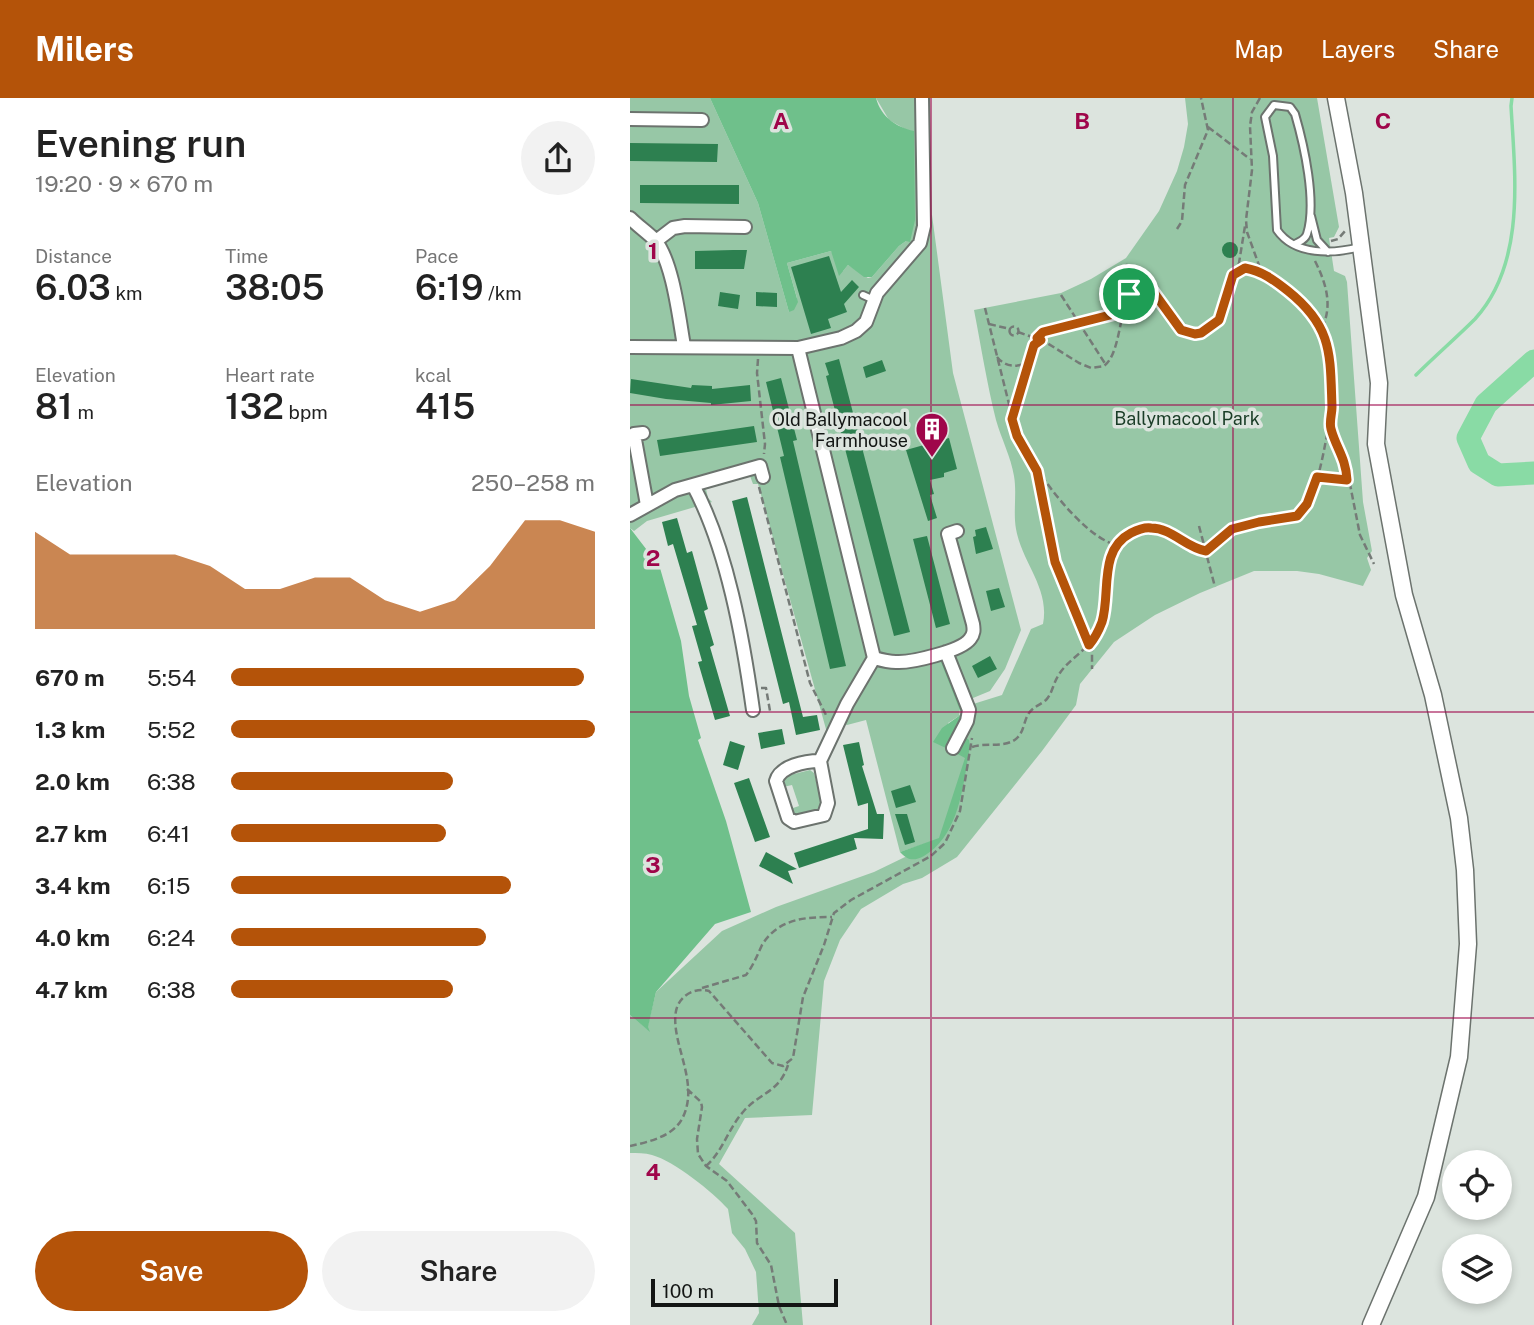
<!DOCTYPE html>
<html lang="en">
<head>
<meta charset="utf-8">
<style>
	:root { --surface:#fff; --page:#f2f2f2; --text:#222; --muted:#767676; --accent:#b45309 }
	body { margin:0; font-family:"Public Sans",sans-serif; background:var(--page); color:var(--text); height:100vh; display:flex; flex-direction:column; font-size:26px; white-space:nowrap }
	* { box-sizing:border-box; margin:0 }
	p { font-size:23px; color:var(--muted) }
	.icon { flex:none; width:38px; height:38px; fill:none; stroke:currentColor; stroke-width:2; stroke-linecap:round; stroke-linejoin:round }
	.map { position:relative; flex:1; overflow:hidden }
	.drawer { display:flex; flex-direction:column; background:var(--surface); width:630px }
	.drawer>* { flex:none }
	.tools { position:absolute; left:812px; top:1052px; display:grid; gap:14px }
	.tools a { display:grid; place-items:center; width:70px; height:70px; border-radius:50%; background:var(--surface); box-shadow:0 4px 10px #0003; font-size:35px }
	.scale { position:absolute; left:21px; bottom:18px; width:187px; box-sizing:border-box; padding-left:7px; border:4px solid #131614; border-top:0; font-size:19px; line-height:24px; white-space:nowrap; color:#131614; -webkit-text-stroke:5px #dce4de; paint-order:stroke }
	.pin { position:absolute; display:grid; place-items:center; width:60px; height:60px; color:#fff; margin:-30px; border:4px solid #fff; border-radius:50%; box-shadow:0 2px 7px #0007 }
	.round { display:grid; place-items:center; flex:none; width:74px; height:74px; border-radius:37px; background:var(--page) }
	.head { display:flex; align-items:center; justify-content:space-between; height:119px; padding:0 35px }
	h1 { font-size:38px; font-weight:600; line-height:52px }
	.metrics { display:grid; grid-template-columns:repeat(3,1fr); gap:10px; height:119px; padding:7px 35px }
	.metrics div { display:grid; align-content:center }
	.metrics b { font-size:35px; font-weight:600 }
	.metrics small { font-size:19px; font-weight:400 }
	.metrics p { font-size:19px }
	.chart { height:196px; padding:14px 35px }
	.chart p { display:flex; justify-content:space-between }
	.chart svg { width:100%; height:126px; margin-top:7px; fill:var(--accent); opacity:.7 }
	.cta { display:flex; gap:14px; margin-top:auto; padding:14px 35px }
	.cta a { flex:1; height:80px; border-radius:42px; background:var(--accent); color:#fff; font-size:28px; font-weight:600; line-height:80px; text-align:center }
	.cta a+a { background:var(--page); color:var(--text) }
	ul { padding:0 35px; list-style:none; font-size:23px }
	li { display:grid; grid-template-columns:112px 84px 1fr; align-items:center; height:52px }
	li i { height:18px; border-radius:9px; background:var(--accent) }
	header { display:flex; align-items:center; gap:42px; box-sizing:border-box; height:98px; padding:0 35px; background:var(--accent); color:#fff }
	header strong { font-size:33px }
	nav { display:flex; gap:38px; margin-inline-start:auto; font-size:24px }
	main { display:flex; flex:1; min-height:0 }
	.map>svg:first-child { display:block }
</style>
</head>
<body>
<header>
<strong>Milers</strong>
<nav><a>Map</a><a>Layers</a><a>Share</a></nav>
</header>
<main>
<section class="drawer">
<div class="head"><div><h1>Evening run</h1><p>19:20 · 9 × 670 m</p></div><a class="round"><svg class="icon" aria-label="share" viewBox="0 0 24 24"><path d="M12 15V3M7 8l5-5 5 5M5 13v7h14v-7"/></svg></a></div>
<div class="metrics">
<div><p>Distance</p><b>6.03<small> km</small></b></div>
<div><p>Time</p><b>38:05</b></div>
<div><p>Pace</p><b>6:19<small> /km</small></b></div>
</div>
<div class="metrics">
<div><p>Elevation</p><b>81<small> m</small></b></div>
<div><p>Heart rate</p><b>132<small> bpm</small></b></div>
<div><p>kcal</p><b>415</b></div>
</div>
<div class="chart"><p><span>Elevation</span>250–258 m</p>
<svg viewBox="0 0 160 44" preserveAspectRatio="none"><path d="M0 44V10L10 18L20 18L30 18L40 18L50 22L60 30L70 30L80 26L90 26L100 34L110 38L120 34L130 22L140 6L150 6L160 10V44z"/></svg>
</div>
<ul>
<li><b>670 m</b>5:54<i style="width:97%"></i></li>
<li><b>1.3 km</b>5:52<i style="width:100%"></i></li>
<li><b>2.0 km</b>6:38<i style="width:61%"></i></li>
<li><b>2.7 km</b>6:41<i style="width:59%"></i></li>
<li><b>3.4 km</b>6:15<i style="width:77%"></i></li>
<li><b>4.0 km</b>6:24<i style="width:70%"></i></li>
<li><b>4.7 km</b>6:38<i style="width:61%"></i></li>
</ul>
<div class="cta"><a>Save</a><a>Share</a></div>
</section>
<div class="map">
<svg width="904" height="1227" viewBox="0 0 904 1227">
	<rect width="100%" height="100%" fill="#dce4de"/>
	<!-- green -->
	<path fill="#97c7a6" d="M0,0H80L128,105L159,214L167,200L157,165L201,153L213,173L218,167L238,180L242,179L269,148L276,143L277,32L259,22L246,0H292L294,116L302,117L323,275L391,532L375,571L360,593L343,600L330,610L329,618L318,625L324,654L340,607L372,597L401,531L413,526C420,490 392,465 386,431C383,414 387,395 384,378C381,359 371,340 366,322C357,286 351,248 344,212L431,195L461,181L496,160L529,113L547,73L554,49L558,26L555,0H687L709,129L704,139L699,140L704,173L715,178L717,184L733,404L742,453L737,460L741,472L733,488L689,476L667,473H624L570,495L525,517L484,544L450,586L446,607L412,653L327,759L292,780L273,786L231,811L210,842L194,883L182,1017L115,1020L89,1066L165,1135L173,1227H122L129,1215L126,1174L115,1151L102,1135L98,1111C83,1094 44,1063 22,1057C15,1055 7,1055 0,1055V917L17,931L26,894L92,833L146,809L244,774L306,744V742L270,754L236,622L217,627L208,624L199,642L128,386H123L120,378L76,391L78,400L82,404L17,423L4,433L0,430Z
		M180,672L184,675L192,706L189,712L166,719L160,711L169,708L162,687L153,689V685L156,678Z"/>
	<!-- forest -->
	<path fill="#6fc08b" d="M80,0H246C251,19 266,29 284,33L285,122L280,144L276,143L269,148L242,179H234L218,167L209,178L201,153L157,165L168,204L164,212L159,214L128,105Z
		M0,430L23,460L26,470H30L51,543L59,598L71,640L68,642L96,723L121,814L85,826L26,894L18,929L20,934L0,917Z
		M314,562L335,616L318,651L303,644L312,630L329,618L331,615L311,564Z
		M333,637L339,642L340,648C333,686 330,737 294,758C284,763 278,763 270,754L309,740L335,660L324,654Z"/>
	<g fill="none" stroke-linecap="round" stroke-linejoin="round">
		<!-- stream -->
		<path stroke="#89dba5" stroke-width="3.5" d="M786,277C805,258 826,240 845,221C896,165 885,78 881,8L882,0"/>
		<!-- river -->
		<path stroke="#89dba5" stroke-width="23" d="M904,263L856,306L838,340L849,365L868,377L904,375"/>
	</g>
	<!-- building -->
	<path fill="#2d8050" d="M0,45L88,46L87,64L0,63Z
		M10,87H109V106L10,105Z
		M592 152a8 8 0 1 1 16 0a8 8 0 1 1-16 0Z
		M103,152H117L114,171H65V153Z
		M199,158L211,194L222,182L229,189L214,206L217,214L198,221L201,230L181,236L161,169Z
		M90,194L110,197L108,211L88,208Z
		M126,194L147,195V209L126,208Z
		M209,261L280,534L264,538L196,278L199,277L195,265Z
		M252,262L256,273L236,280L233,269Z
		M151,280L167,342L163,343L216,568L200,571L150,359L154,358L136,284Z
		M1,281L61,290L62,287L82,288V291L120,287L121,303L81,307V305L36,301L0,295Z
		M124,328L127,344L30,358L27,342Z
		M319,340L327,371L314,375V379L300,382L304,396L300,397L307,420L298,423L276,352Z
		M117,399L173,619L187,617L190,632L166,637L159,604L153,606L102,403Z
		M47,420L57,455L62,453L78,511L74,513L84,547L80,549L100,618L85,622L68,564L72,563L62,528L67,527L43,446L38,448L32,424Z
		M356,429L363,451L346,456L343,439L346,438L345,432Z
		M297,438L320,526L306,530L283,441Z
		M369,490L375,509L361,513L356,493Z
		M360,558L367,571L348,580L342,568Z
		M152,631L155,646L131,651L128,635Z
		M100,643L115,648L108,672L93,667Z
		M229,644L234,667L232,668L247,716H254L253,741L224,740L227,751L169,770L164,755L238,731V705L228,708L213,647Z
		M119,680L140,739L125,744L104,685Z
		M280,687L286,704L266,710L261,693Z
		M265,716H277L285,744L275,747Z
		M136,754L167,771L158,773L163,786L129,768Z"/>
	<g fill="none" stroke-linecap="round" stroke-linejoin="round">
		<defs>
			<path id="lane" d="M681,118L687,142L698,154
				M665,146C670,143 675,142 677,136C687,104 674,47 665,16L660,9L644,7L635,19L643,58L647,132C665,158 703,156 730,149
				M233,197L244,202"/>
			<path id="street" d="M0,21L72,22
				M0,120C8,128 17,134 25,142C43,164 49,220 54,248
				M26,143L43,130L55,128L115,129
				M0,249L168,250L244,560
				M168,250L211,240L226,233L236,224L247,195L290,145L294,128L292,0
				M13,335L4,336L17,407
				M63,387C97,450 113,540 123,612
				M0,417L45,392L130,368L133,379
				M316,554L339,612L337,623L323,650
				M190,663C175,663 150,668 146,683L158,720L164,724L194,717L198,705L190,663L217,606L244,560C251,562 259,564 266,564C281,565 331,553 340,541C344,536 344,532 343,526L318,436L327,433"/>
			<path id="secondary" d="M706,0L724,95L749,285L746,346L774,497L803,597L829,720L835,772L838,846L829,959L796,1099L741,1227"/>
		</defs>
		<!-- lane casing -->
		<use href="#lane" stroke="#6c736e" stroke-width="10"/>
		<!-- street casing -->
		<use href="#street" stroke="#6c736e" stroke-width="16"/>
		<!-- secondary casing -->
		<use href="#secondary" stroke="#6c736e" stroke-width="19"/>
		<!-- path -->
		<path stroke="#757b77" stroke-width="2.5" stroke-dasharray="7 3.5" stroke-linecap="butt" d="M630,0L622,14L620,28L622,72L616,122L617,134L630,170L661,195L692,230L701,283V331L717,371L730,437L744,466
			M578,29L620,61
			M547,131L552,123L555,87L578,32L571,0
			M701,143L708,141L715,133
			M685,163C696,185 703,207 692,230
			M496,166L511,207
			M606,175L615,170L635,176
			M431,197L476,267
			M355,210L387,338C404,371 450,437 486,447
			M359,226L380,231
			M379.5 233a4.5 4.5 0 1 1 9 0a4.5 4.5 0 1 1-9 0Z
			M388,234L408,241
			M407,240L413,234L492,214
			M367,259C375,269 387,270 398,264
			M128,261L127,275L135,346L134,356
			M382,321L399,261L407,243L411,242L417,245L449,265L461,270L474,268C497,251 485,174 521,192L551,232L564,236L578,231L589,221L592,214L599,189L609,165L615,128
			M408,377L425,464L437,498L462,552V571
			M687,378L717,382
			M129,389L180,585L197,619
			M569,428L585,489
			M131,590H136L140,613
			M342,649C356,644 377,651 388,639C394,633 394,622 399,615C403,609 410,607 416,602C422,596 423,586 428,578C437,562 457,553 467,535C486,501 461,436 517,430C539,427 555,449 576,453L602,431L629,424L667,418C688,403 694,347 700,323
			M72,890L116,877C123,868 127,858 132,847C148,821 174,819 202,819
			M57,991L71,1004L72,1009L67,1041L68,1056L76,1068L97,1083L122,1116L126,1123L127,1145L141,1167L149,1208L157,1227
			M0,1048C18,1044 42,1039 52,1021C71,985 40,945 46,913C49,898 64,889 79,893L142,965L153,968L163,960L173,899L194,847L204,815L221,802L301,758L315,745L330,713L342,640
			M76,1068C93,1053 98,1031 113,1014C130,994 149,995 158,967"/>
		<!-- lane -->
		<use href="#lane" stroke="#fff" stroke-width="6"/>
		<!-- street -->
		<use href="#street" stroke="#fff" stroke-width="12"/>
		<!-- secondary -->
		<use href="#secondary" stroke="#fff" stroke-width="16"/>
	</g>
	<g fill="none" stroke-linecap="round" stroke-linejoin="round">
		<defs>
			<path id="route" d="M615,170C632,173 644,182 658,193C703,229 700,256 702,309C702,316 699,324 701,331C706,350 716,360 717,382L687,379L677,406L667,418L629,424L602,431L576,453C556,450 542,430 521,430C514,429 507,432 501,435C468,452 481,495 472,524C469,532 465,540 459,547L425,464L407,373L387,338L382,321L404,247L411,242L407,240L413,234L492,214L499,196L509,190L522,192L551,232L565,236L571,235L589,222L603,177Z"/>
		</defs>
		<!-- route casing -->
		<use href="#route" stroke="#fff" stroke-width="14"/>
		<!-- route -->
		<use href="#route" stroke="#b45309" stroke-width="9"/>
	</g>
	<!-- grid -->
	<path fill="none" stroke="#9f064a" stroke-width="2" stroke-opacity="0.55" d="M301,0V1227M603,0V1227M0,307H904M0,614H904M0,920H904"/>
	<!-- icons -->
	<defs>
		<symbol id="building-pin" viewBox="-11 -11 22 30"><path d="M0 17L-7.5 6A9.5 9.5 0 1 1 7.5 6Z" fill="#9f064a" stroke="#dce4de"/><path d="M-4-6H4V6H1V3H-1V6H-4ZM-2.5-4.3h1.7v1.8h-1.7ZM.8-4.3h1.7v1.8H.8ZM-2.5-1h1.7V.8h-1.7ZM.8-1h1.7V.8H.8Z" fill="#fff"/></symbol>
	</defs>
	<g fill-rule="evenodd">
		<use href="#building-pin" x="283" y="312" width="38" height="52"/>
	</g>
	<g text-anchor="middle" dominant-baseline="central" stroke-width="7" stroke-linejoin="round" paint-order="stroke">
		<!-- park labels -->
		<g font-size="18" fill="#1a3d27" stroke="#dce4de">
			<text x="557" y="320">Ballymacool Park</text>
		</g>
		<!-- poi labels -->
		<g font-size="18" fill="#131614" stroke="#dce4de" text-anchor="end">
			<text x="278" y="321">Old Ballymacool<tspan x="278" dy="21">Farmhouse</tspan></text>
		</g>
	</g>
	<g font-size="23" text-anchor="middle" font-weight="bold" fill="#9f064a" stroke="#dce4de" stroke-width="7" stroke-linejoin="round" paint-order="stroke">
		<text x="151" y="31">A</text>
		<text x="452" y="31">B</text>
		<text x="753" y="31">C</text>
		<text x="23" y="161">1</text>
		<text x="23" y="468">2</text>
		<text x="23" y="775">3</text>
		<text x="23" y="1082">4</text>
	</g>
</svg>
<div class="tools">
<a><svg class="icon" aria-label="locate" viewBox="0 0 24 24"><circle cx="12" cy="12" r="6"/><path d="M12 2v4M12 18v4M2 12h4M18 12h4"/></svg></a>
<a><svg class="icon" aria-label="layers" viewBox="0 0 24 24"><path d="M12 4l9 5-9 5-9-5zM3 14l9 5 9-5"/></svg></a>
</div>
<div class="scale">100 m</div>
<div class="pin" style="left:499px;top:196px;background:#1e9e55"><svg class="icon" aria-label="arrive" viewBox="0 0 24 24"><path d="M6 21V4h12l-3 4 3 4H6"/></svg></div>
</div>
</main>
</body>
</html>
